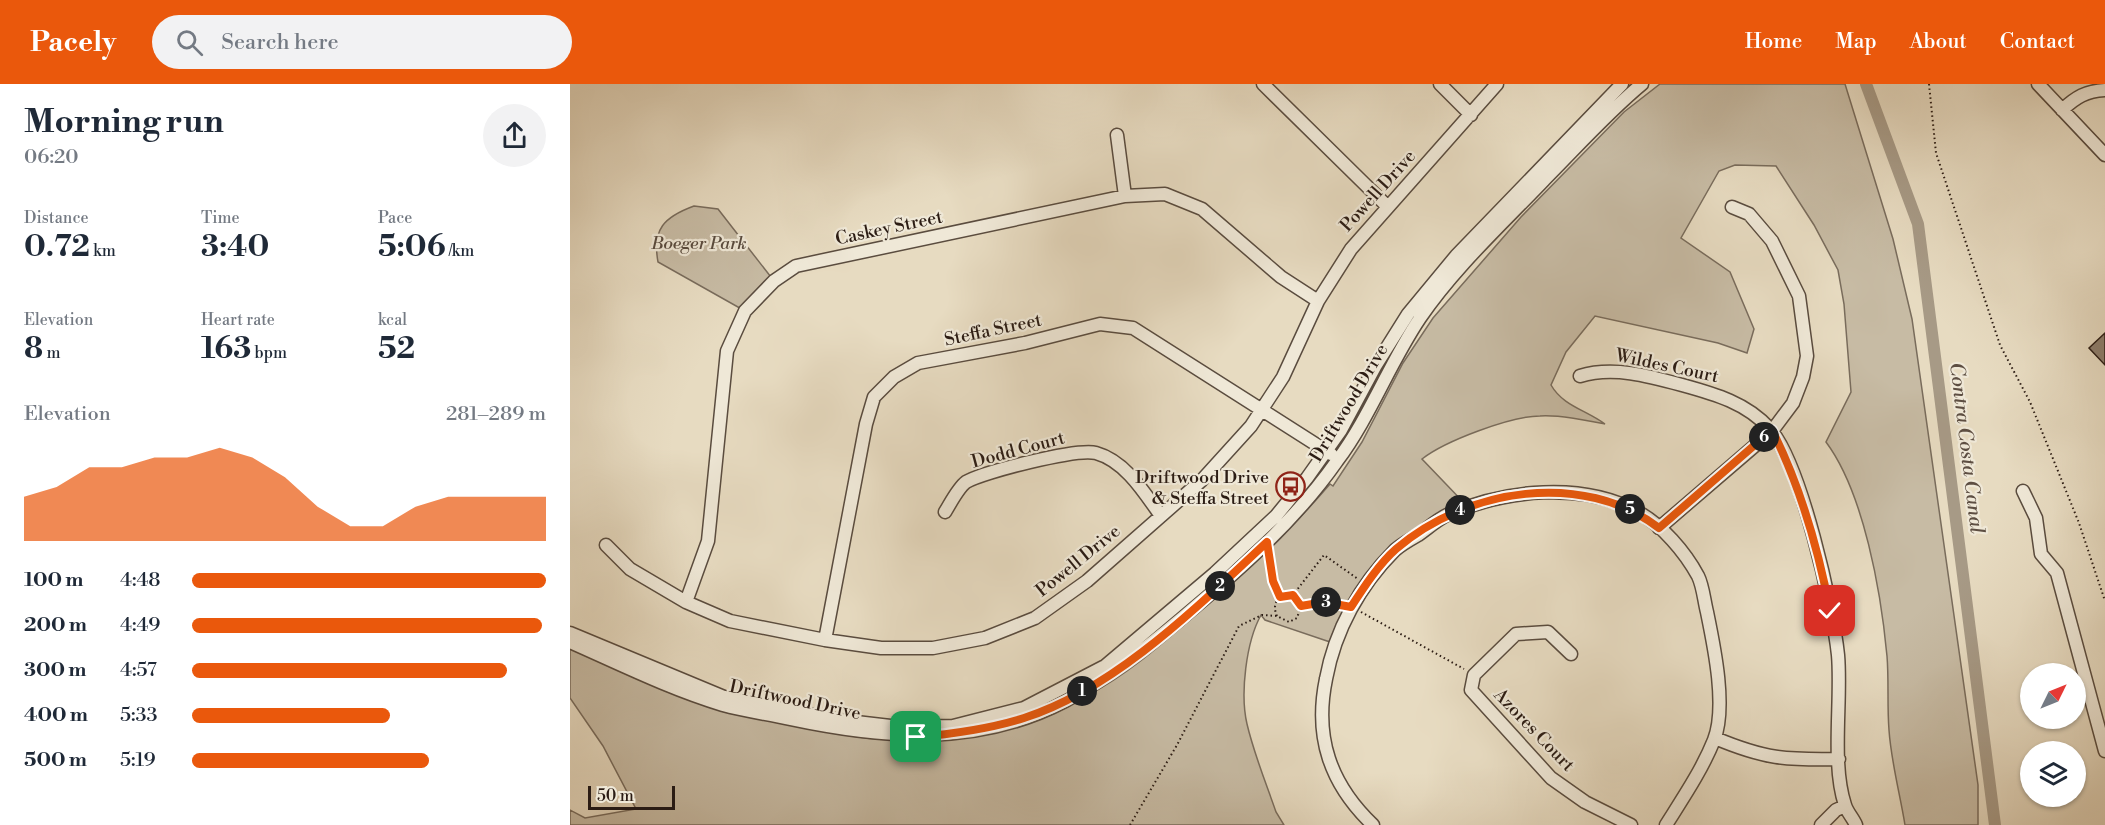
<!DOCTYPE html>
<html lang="en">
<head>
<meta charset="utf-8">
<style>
	:root { --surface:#fff; --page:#f2f2f3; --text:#1f2937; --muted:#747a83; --accent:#ea580c }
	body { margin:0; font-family:"Libre Bodoni",serif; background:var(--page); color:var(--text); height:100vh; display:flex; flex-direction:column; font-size:22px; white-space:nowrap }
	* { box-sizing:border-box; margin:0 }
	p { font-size:20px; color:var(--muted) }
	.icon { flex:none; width:33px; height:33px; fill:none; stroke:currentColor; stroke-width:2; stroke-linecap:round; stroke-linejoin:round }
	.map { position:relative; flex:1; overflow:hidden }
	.details { display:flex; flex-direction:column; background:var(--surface); width:570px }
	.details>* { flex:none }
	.needle { width:39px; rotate:47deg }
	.tools { position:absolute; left:1450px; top:579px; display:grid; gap:12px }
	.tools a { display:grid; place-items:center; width:66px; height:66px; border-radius:50%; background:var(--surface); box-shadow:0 2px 4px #0004; font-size:30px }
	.scale { position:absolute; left:18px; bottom:15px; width:87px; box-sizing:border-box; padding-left:6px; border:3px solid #2b1c14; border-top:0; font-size:16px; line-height:21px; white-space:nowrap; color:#2b1c14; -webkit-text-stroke:4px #efe8d7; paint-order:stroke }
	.pin { position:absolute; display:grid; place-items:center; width:51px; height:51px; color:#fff; margin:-26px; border-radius:12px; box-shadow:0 3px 9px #0006 }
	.km { position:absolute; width:30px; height:30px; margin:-15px; border-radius:50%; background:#222; color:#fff; font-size:16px; line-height:30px; text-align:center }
	.round { display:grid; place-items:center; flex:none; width:63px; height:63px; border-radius:32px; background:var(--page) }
	.overview { display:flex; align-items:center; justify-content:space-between; height:102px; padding:0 24px }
	h1 { font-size:33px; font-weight:800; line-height:45px }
	.stats { display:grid; grid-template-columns:repeat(3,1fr); gap:9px; height:102px; padding:6px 24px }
	.stats div { display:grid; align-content:center }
	.stats b { font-size:30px; font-weight:800 }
	.stats small { font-size:16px; font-weight:400 }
	.stats p { font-size:16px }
	.chart { height:168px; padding:12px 24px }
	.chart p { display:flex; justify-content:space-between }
	.chart svg { width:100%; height:108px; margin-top:6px; fill:var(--accent); opacity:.7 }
	ul { padding:0 24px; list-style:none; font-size:20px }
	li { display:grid; grid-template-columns:96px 72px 1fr; align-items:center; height:45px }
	li i { height:15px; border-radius:8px; background:var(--accent) }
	header { display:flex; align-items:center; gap:36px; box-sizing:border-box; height:84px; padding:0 30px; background:var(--accent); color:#fff }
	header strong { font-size:28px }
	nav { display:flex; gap:33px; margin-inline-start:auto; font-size:21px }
	.search { width:420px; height:54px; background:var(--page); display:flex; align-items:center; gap:15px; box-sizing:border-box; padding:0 21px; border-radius:33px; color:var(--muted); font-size:22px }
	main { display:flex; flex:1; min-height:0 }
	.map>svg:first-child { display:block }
</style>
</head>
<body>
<header>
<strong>Pacely</strong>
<div class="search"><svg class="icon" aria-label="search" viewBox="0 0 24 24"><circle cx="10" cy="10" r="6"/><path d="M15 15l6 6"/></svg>Search here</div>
<nav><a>Home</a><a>Map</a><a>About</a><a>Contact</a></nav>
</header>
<main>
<section class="details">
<div class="overview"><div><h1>Morning run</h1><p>06:20</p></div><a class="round"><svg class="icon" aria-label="share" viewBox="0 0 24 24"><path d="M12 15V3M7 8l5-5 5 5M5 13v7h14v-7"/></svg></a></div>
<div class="stats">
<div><p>Distance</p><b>0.72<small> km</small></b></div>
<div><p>Time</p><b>3:40</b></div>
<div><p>Pace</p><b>5:06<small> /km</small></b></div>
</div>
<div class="stats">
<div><p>Elevation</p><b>8<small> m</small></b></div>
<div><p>Heart rate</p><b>163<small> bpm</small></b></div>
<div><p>kcal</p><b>52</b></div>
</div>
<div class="chart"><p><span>Elevation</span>281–289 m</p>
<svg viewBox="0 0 160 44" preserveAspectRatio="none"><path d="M0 44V26L10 22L20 14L30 14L40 10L50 10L60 6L70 10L80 18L90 30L100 38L110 38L120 30L130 26L140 26L150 26L160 26V44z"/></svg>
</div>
<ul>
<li><b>100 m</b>4:48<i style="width:100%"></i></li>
<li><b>200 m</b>4:49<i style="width:99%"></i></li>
<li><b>300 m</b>4:57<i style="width:89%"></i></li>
<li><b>400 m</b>5:33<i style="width:56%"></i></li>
<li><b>500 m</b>5:19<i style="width:67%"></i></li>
</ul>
</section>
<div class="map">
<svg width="1535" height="741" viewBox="0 0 1535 741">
	<rect width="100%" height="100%" fill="#e7dbc1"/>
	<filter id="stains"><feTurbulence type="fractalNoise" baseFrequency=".00333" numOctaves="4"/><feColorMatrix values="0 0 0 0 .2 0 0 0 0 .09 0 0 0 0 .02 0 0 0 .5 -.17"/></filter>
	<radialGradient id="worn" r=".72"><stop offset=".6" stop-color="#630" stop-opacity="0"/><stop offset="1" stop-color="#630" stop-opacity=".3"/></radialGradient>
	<!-- green -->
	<path fill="#c7bba4" stroke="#796c5c" stroke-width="1.5" d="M1090,0H1275L1323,155L1342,235L1408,701V741H1335C1330,710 1321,677 1319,646C1317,621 1319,597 1317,572C1311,508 1294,409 1256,358L1281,308L1274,220L1268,186L1244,141L1206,82L1165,81L1149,87L1111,154L1160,188L1184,245L1177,269L1148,259L1025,232L996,268L981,301C993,322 1016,326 1035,340C1015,336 991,331 970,332C941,332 875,357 852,375L898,423L826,465L796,502L766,560L695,536L691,531C676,558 670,610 677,640C684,670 696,699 706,728L714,741H0V726L15,734L66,725L33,662L0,614V564C58,583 115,602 173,620C201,630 230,642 259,648C347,667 439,654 518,611C559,590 596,556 630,527C677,487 720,447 760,400L763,402L792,358L833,279L863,234L951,133L1054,28Z
		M124,122L148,125L204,197L175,227L88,178C82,145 94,133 124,122Z"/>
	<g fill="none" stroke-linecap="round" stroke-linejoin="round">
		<!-- canal -->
		<path stroke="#a79a86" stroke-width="12" d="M1296,0L1348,140L1425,741"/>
	</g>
	<!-- building -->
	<path fill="#8d7f6e" stroke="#2b1c14" stroke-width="1.5" d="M1535,249V281L1519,264Z"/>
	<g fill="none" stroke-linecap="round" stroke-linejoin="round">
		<defs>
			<path id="minor" d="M693,0L818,123
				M870,0L901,31
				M1468,0L1535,71
				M1492,26C1506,13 1516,7 1535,6
				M547,51L555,112
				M1010,292C1043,282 1079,292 1112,301C1145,310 1177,319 1200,345C1231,380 1263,523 1268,571C1272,616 1261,679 1275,721C1277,728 1283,734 1286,741
				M1453,407L1466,434L1471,470L1487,489L1535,667
				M375,428C380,420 388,404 396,398C413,388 507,364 526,369C555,377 574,408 591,432
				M1089,444L1202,347L1223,319L1233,293L1237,272L1229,212L1202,157L1179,130L1162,123
				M36,461L60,485L116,518L160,537L255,556L311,564H363L415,554L465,534L517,497L632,396L681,342L713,293L748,217L781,165L927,0
				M116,518L138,457L157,267L175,227L204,197L226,182L555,112L595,110L632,125L711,193L748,217
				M0,549L154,613L269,636L329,643L383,642L454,624L535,582L645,489L706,432L737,394L771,346L806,281L838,230L886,172L1052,0
				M255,556L296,340L304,313L324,293L348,279L455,259L530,240L563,244L761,370
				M0,558C50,580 100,605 153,621C175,627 198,630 220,635C314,655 407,663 495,617C538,594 576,564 613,533C669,486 725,437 767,377C800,333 819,280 850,234C884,184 932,140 974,96C1006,64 1037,29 1072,0
				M1001,570L978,548L946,550L904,591L901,606L981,694L1015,718L1061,741
				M1145,654C1195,675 1215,676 1269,675
				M803,741C760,700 744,653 756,595C765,546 790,501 825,466C832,460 841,455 848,451C858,444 868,435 879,430C935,406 1012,397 1068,428C1092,441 1115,468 1128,492C1133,502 1134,516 1137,528C1144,562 1157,623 1144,656C1132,686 1113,714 1096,741
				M1251,741L1266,726L1275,722"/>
		</defs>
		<!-- minor casing -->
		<use href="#minor" stroke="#5a4c3f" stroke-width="15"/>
		<!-- path -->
		<path stroke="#2b1c14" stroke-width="2" stroke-dasharray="1.5 3" stroke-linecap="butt" d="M1359,0L1366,69L1430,261L1460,318L1509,439L1535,517
			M699,472L703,497L710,513
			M731,522L754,518L769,521
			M791,528L894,585
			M707,532C701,519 709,509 723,511
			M560,741L607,661L669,542L692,531L707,532L719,538L727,534L731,522L723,511L754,471L788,495"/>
		<!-- minor -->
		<use href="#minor" stroke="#efe8d7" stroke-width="12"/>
	</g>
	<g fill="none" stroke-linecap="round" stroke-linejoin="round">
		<defs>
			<path id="route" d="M346,653C383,650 419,645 454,634C545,605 628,522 697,458L703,497L710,513L723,511L731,522L754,518L781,523C794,503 809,480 826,465C897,404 1013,386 1089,444L1202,346C1231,404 1248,463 1260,527"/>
		</defs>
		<!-- route casing -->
		<use href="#route" stroke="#fff" stroke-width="12"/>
		<!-- route -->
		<use href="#route" stroke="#ea580c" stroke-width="8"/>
	</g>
	<!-- icons -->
	<defs>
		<symbol id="bus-ring" viewBox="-11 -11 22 22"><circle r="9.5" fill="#efe8d7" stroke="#8f2418" stroke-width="1.5"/><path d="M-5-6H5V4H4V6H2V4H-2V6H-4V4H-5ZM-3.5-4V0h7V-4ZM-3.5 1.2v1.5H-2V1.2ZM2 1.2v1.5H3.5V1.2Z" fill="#8f2418"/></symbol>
	</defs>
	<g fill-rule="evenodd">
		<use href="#bus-ring" x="704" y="386" width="33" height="33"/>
	</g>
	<g text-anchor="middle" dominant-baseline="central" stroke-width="4.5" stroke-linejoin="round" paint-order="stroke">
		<!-- street labels -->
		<g font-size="18" fill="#2b1c14" stroke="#efe8d7">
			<text transform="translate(808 107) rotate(-48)">Powell Drive</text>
			<text transform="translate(319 144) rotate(-12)">Caskey Street</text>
			<text transform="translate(423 246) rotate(-12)">Steffa Street</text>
			<text transform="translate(1097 282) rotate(12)">Wildes Court</text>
			<text transform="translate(779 319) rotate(-59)">Driftwood Drive</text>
			<text transform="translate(448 366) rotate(-15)">Dodd Court</text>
			<text transform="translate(508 477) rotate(-39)">Powell Drive</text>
			<text transform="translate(225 616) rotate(12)">Driftwood Drive</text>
			<text transform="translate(964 646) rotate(46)">Azores Court</text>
		</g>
		<!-- park labels -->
		<g font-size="18" font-style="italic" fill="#5a4c3f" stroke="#efe8d7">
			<text x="129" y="159">Boeger Park</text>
		</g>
		<!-- poi labels -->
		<g font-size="18" fill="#2b1c14" stroke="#efe8d7" text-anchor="end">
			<text x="699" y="393">Driftwood Drive<tspan x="699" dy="21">&amp; Steffa Street</tspan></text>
		</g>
		<!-- water labels -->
		<g font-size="20" font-style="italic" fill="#5d4e42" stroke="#efe8d7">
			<text transform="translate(1396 364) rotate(83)">Contra Costa Canal</text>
		</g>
	</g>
	<rect width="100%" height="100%" filter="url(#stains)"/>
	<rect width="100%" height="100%" fill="url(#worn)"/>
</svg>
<div class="tools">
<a><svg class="needle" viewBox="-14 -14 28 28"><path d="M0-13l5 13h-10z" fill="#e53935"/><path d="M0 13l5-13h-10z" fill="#747a83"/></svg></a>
<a><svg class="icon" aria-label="layers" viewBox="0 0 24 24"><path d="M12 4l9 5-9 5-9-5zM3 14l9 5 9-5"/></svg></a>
</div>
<div class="scale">50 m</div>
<div class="pin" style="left:346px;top:653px;background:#1e9e55"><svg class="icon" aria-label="arrive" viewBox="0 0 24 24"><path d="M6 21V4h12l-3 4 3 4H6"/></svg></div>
<div class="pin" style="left:1260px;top:527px;background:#d93025"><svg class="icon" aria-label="check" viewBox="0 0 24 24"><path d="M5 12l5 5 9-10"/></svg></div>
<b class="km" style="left:512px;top:607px">1</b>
<b class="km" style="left:650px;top:502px">2</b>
<b class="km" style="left:756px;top:518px">3</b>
<b class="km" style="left:890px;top:426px">4</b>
<b class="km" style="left:1060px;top:425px">5</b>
<b class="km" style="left:1194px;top:353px">6</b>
</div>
</main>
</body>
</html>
